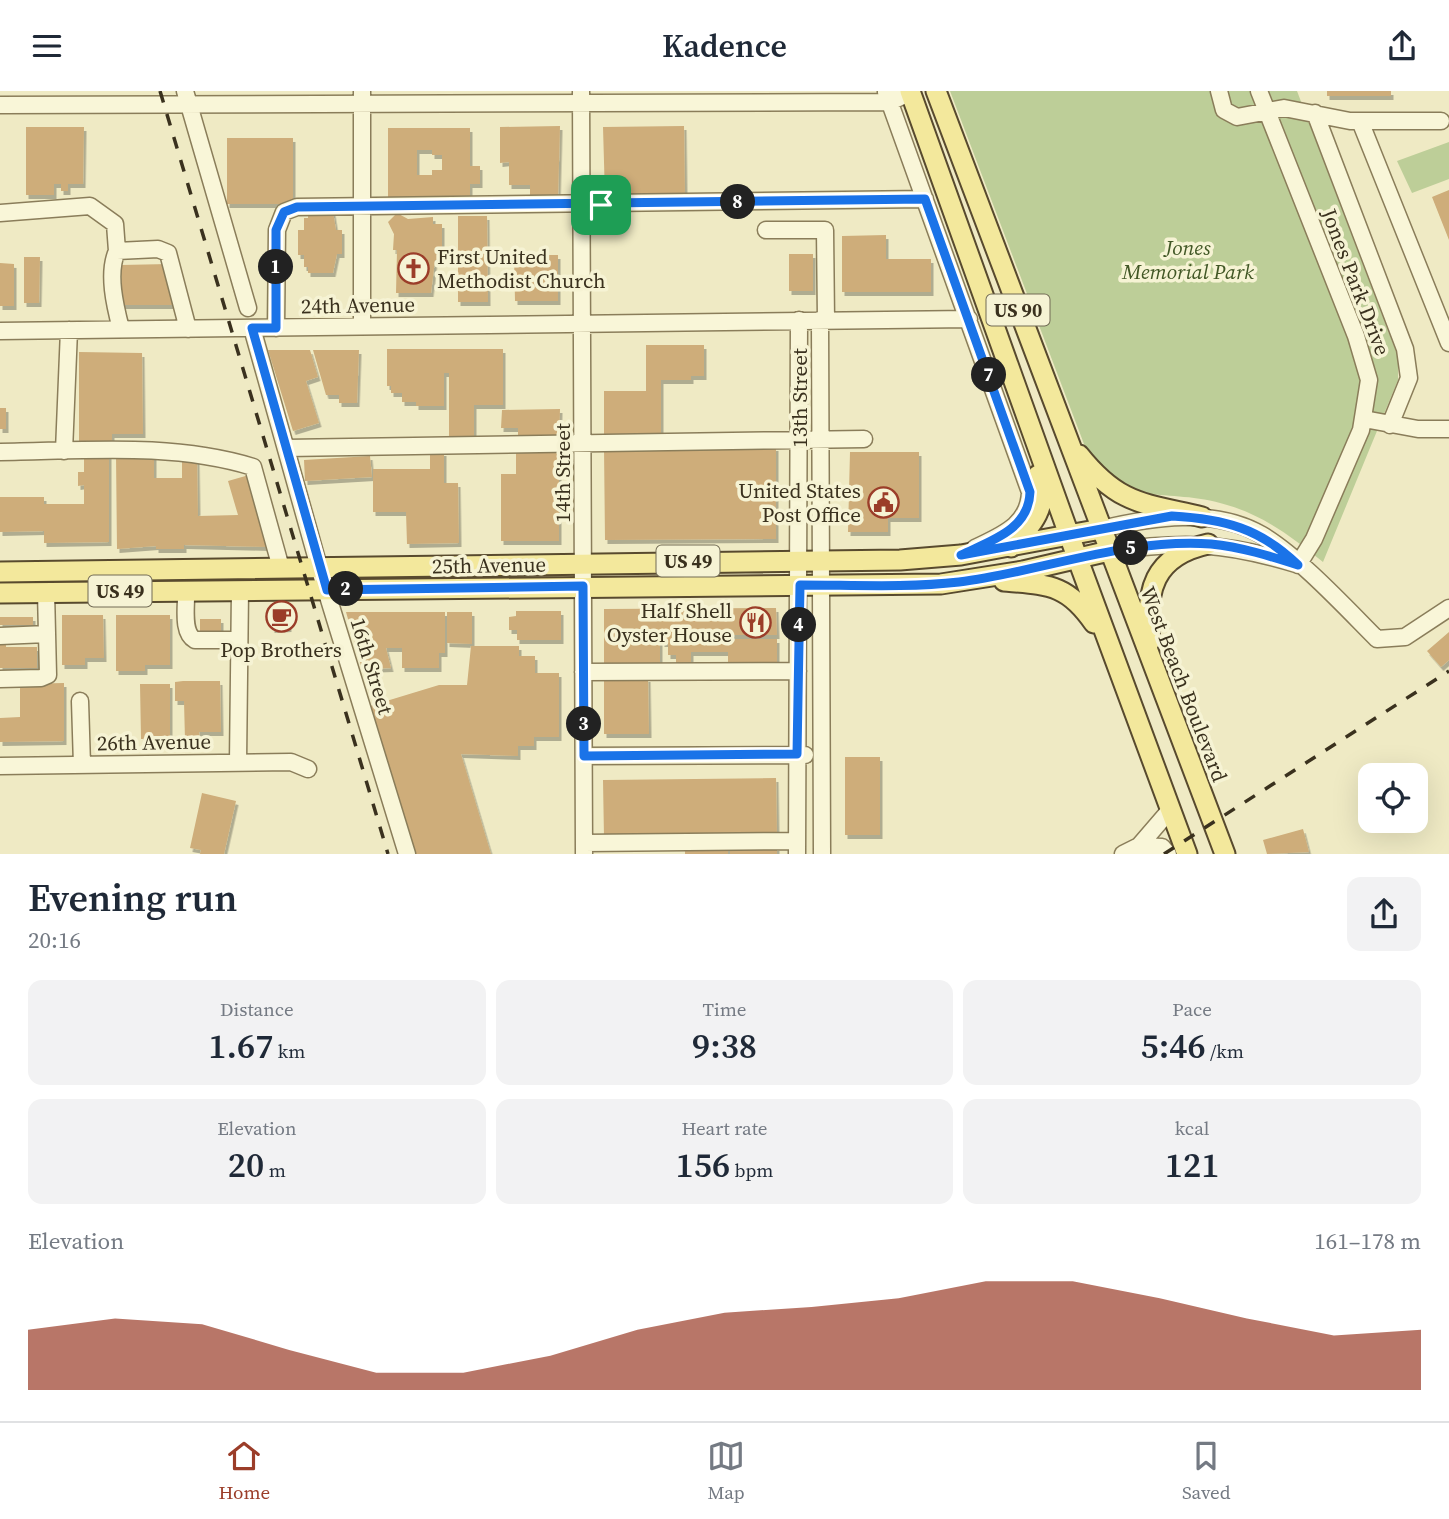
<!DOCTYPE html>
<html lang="en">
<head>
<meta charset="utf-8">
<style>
	:root { --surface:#fff; --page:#f2f2f3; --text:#1f2937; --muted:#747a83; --line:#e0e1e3; --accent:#9b3d29 }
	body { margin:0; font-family:"Source Serif 4",serif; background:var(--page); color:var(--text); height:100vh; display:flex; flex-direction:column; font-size:26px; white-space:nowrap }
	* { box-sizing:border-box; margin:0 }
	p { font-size:23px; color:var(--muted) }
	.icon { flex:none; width:38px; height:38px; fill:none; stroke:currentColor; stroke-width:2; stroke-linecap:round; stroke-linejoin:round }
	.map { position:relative; height:763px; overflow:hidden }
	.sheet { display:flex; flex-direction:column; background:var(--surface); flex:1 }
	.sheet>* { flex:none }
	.buttons { position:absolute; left:1358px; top:672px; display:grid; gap:14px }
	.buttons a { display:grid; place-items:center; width:70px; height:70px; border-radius:14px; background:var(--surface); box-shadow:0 7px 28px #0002; font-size:35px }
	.pin { position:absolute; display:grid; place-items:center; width:60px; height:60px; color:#fff; margin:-30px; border-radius:14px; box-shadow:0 4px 10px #0006 }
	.km { position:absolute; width:35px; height:35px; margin:-18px; border-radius:50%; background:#222; color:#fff; font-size:19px; line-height:35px; text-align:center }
	.round { display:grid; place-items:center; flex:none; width:74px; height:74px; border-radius:14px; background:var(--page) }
	.head { display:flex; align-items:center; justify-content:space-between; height:119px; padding:0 28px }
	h1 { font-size:38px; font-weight:600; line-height:52px }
	.figures { display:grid; grid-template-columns:repeat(3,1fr); gap:10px; height:119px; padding:7px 28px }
	.figures div { display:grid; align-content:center; border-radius:14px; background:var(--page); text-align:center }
	.figures b { font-size:35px; font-weight:600 }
	.figures small { font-size:19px; font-weight:400 }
	.figures p { font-size:19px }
	.chart { height:196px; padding:14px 28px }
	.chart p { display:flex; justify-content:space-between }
	.chart svg { width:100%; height:126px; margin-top:7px; fill:var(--accent); opacity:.7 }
	header { display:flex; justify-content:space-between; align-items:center; height:91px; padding:0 28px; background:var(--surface); font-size:32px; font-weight:600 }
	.menu { display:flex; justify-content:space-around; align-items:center; height:98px; border-top:2px solid var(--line); background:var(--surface); font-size:19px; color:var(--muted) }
	.menu a { display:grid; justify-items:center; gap:4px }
	.menu .current { color:var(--accent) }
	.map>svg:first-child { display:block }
</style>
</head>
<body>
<header><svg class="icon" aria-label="menu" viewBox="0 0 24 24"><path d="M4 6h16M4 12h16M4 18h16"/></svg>Kadence<svg class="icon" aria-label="share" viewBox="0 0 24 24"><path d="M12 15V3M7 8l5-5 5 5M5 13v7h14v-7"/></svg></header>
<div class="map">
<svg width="1449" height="763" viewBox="0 0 1449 763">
	<defs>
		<filter id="shadow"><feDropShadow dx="2.5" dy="4" stdDeviation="0" flood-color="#0004"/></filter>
	</defs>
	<rect width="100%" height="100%" fill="#efeac4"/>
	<!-- green -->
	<path fill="#bdce98" d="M950,0H1297L1398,266V289L1323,471C1293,447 1265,425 1227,414C1165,394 1124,423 1084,353Z
		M1449,51V88L1412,102L1397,70Z"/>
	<!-- building -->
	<path fill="#cead7a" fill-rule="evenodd" filter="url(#shadow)" d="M1327,0H1391V5H1327Z
		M560,35L558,107H530V94H509V71L500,72V36Z
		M684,35L685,105L605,106L603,36Z
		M26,36H84L83,93H68V100H61V93H54V104H26Z
		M388,37H470V75H480V93H470V106H388ZM417,59H432V64H442V79H432V84H417Z
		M227,47H293V113H227Z
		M1449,99V149L1432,106Z
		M308,121H333L336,139H342V163H337L333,182H308V176H304V164H298V139H304V127H308Z
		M397,122L408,128L433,126V133H442V169H435L431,202H396L397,159H393L394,143L388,131Z
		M458,125H487L488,211H458Z
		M886,144V168H931V201H842V145Z
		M789,163H813V200H789Z
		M514,164H558V210H515Z
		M24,166H40L39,212H24Z
		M0,172L14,173V215H0Z
		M169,173L177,214H122L121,174Z
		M646,254H704V285H691V289H661V347H604V300H646Z
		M387,258H503V314H474V349H449V282H444V315H416V311H402V302H391V295H387Z
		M268,259H310L318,286L306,290L319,332L293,340Z
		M313,259H359L357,312H339V304H326Z
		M79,261L142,262L143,343H112V350H79Z
		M0,317H6V338H0Z
		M560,318L559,348H518V337H501L502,319Z
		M776,356V448L605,449L604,357Z
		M559,359V450H501V383H516V360Z
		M430,361H444V392H458L459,452L407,453L406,421H373V378H430Z
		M850,361H919V427H888V441H848Z
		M109,364V451L44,452V440L0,441V406H44V413H84V394L78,395V381H84V365Z
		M116,364H154V387H182V369H197L198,425L238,424L228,390L249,384L267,456L184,454V458H156V455L117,458Z
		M370,365L372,386L305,390L304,369Z
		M776,517L777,544H731V548H777V573L728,574V561H691V575H676V564H668V552H662V544H623V548H660V575H604V518Z
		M516,520H561V549H517V539H509V526L516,525Z
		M288,521L289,537L272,538L271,522Z
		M346,521H445V562H439V577H402V557H386L391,577L362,578Z
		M447,521H472V553L447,552Z
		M62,524H103L104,567H85V574H62Z
		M116,524H170V574H145V580H116Z
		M0,526H33V534H0Z
		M200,528H221V546L200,547Z
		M1449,541V569L1441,576L1427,560Z
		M0,552H6V556H37V577H0Z
		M471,555H519V565H535V582H559V646H534V655H518V665L461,663L491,763H414L370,615L439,594H467Z
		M604,586L648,587L649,643H604Z
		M183,590H220L221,641H199L200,649H185L184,610H175V591Z
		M64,592V650L0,651V627L20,626V593Z
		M140,593H170V648H141Z
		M845,666H880V744H845Z
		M776,687L777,745L604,747L603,689Z
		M202,702L236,710L224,763H200L201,759L190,757Z
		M1303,738L1309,761L1267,763L1263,749Z
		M728,756V763H685V757Z
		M730,756H777V763H730Z"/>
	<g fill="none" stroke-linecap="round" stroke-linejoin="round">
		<defs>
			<path id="minor" d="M185,0L248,217
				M362,0V235
				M581,0L584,763
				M1219,0L1224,19L1237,26L1284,17L1350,30H1441
				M1259,0L1356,245L1369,289L1361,339L1314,448L1298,474
				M886,1L1030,401C1029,434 1002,444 975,457
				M0,14L890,11L911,1
				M1315,22L1405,258L1409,287L1390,334
				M1360,30L1449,252
				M0,122L90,115L115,133L117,160
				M766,139H825L826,229
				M820,229L822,763
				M252,237L319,476L407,763
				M276,237L277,139L284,121L297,116L925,108
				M121,238C115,215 107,182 117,160L158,158L168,162L188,238
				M0,240L969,228
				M1364,328L1418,338H1449
				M286,357L864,348
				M64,360L69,239
				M0,361C85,360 171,351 253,376L281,477
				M1101,438C1152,426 1214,416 1262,444C1299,466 1346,517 1377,548L1405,546L1449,517
				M1109,460C1183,450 1224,451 1296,473
				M186,499C187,514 181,541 195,549H239
				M0,545L47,543
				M583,581L798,580
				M0,588L41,587L48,584L46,501
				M80,610L82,674
				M584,665L805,664
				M238,671L240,499
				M0,675L291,671L308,678
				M584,752L797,750
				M1139,755L1162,756L1168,763
				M797,763L799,229
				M1123,763L1139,755L1170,719"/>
			<path id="major" d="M910,0L1077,466L1187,763
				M936,0L1225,763
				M1079,364C1119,414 1143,412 1202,426
				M1011,456C1032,434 1050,415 1038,384
				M0,481L900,469L961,464L1101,438
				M1004,490C1049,494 1067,493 1094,532
				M0,502L941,493L1023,480L1109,460
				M1150,550C1145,500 1153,465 1208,453"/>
		</defs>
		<!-- minor casing -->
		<use href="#minor" stroke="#8a7d5a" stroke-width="19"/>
		<!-- major casing -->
		<use href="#major" stroke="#584a2e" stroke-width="23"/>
		<!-- minor -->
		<use href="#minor" stroke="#f9f6d8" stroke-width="16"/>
		<!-- major -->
		<use href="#major" stroke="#f3e89c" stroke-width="19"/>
		<!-- rail -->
		<path stroke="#3a311e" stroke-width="3.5" stroke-dasharray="12 12" stroke-linecap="butt" d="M160,0L388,763
			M1164,763L1449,580"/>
	</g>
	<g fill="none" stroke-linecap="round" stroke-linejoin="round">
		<defs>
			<path id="route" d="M925,108L1030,401C1029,439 990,450 961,464L1172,425C1224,428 1260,437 1298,474C1270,465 1241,456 1211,453C1125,447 1044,480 959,491C907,497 853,494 800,494L797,663L584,665L583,495L327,499L252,237H276V139L284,121L297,116Z"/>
		</defs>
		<!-- route casing -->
		<use href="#route" stroke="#fff" stroke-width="14"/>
		<!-- route -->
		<use href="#route" stroke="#1a73e8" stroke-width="9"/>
	</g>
	<!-- icons -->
	<defs>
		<symbol id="church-ring" viewBox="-11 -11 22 22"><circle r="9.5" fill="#f6f3d4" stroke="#9b3d29" stroke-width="1.5"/><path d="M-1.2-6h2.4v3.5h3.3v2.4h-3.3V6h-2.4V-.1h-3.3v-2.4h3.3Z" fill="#9b3d29"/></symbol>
		<symbol id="civic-ring" viewBox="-11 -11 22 22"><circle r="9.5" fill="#f6f3d4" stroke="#9b3d29" stroke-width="1.5"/><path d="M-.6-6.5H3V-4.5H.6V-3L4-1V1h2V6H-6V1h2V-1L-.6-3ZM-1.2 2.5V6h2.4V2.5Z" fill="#9b3d29"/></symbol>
		<symbol id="cafe-ring" viewBox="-11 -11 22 22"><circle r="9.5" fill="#f6f3d4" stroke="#9b3d29" stroke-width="1.5"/><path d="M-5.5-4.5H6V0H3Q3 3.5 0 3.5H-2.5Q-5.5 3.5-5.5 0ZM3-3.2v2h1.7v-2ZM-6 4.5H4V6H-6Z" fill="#9b3d29"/></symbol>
		<symbol id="restaurant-ring" viewBox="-11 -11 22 22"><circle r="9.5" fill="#f6f3d4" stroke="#9b3d29" stroke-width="1.5"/><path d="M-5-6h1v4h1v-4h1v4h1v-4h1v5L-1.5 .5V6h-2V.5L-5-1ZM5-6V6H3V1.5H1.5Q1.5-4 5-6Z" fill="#9b3d29"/></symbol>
	</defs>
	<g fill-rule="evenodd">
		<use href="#church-ring" x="396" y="160" width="35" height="35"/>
		<use href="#civic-ring" x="866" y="394" width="35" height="35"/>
		<use href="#cafe-ring" x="264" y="508" width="35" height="35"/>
		<use href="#restaurant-ring" x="738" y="514" width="35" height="35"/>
	</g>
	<g text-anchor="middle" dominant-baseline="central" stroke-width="7" stroke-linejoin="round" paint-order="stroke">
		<!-- shield labels -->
		<g fill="#f6f3d4" stroke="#726b55" stroke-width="2">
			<rect x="986.5" y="203.5" width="63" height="31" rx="5"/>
			<rect x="656.5" y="454.5" width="63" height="31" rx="5"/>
			<rect x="88.5" y="484.5" width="63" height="31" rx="5"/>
		</g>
		<g font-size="19" font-weight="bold" fill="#3a311e">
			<text x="1018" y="219">US 90</text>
			<text x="688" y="470">US 49</text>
			<text x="120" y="500">US 49</text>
		</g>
		<!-- park labels -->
		<g font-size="21" font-style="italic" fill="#415725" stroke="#f6f3d4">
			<text x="1188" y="156">Jones<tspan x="1188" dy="24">Memorial Park</tspan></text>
		</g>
		<!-- poi labels -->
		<g font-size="21" fill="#3a311e" stroke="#f6f3d4" text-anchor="end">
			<text x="437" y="165" text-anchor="start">First United<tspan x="437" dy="24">Methodist Church</tspan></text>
			<text x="861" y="399">United States<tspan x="861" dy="24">Post Office</tspan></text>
			<text x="732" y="519">Half Shell<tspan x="732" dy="24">Oyster House</tspan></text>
			<text x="281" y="558" text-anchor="middle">Pop Brothers</text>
		</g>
		<!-- street labels -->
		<g font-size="21" fill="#3a311e" stroke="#f6f3d4">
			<text transform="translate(1356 191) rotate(69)">Jones Park Drive</text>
			<text transform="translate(358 214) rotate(-1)">24th Avenue</text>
			<text transform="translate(799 307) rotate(-90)">13th Street</text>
			<text transform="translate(562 382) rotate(-90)">14th Street</text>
			<text transform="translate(489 474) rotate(-1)">25th Avenue</text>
			<text transform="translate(372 575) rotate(73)">16th Street</text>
			<text transform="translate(1184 593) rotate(69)">West Beach Boulevard</text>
			<text transform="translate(154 651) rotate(-1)">26th Avenue</text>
		</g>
	</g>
</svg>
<div class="buttons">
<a><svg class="icon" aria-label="locate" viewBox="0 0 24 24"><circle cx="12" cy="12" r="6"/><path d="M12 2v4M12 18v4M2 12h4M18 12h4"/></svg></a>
</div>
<div class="pin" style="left:601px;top:114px;background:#1e9e55"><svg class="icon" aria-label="arrive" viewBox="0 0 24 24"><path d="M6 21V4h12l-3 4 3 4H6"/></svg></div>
<b class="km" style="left:276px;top:176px">1</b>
<b class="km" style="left:346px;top:498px">2</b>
<b class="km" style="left:584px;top:633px">3</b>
<b class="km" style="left:799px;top:534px">4</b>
<b class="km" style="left:1131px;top:457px">5</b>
<b class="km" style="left:989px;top:284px">7</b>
<b class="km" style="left:738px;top:111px">8</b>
</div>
<section class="sheet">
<div class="head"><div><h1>Evening run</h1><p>20:16</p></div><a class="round"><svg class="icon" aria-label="share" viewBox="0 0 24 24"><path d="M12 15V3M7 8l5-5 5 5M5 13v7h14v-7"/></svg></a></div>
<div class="figures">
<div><p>Distance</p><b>1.67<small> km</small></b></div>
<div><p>Time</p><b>9:38</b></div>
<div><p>Pace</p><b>5:46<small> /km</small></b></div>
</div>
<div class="figures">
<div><p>Elevation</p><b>20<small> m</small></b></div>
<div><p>Heart rate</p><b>156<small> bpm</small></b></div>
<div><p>kcal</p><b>121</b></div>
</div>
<div class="chart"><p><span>Elevation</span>161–178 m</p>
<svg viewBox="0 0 160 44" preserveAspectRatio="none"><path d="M0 44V23L10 19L20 21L30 30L40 38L50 38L60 32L70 23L80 17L90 15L100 12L110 6L120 6L130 12L140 19L150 25L160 23V44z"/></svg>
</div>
</section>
<nav class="menu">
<a class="current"><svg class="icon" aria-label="home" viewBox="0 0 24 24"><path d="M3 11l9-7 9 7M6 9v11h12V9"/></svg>Home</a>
<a><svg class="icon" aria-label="map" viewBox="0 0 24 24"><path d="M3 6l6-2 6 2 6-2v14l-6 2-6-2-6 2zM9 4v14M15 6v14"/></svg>Map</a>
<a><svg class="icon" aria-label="saved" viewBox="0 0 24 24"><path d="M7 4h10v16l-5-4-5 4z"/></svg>Saved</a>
</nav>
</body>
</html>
